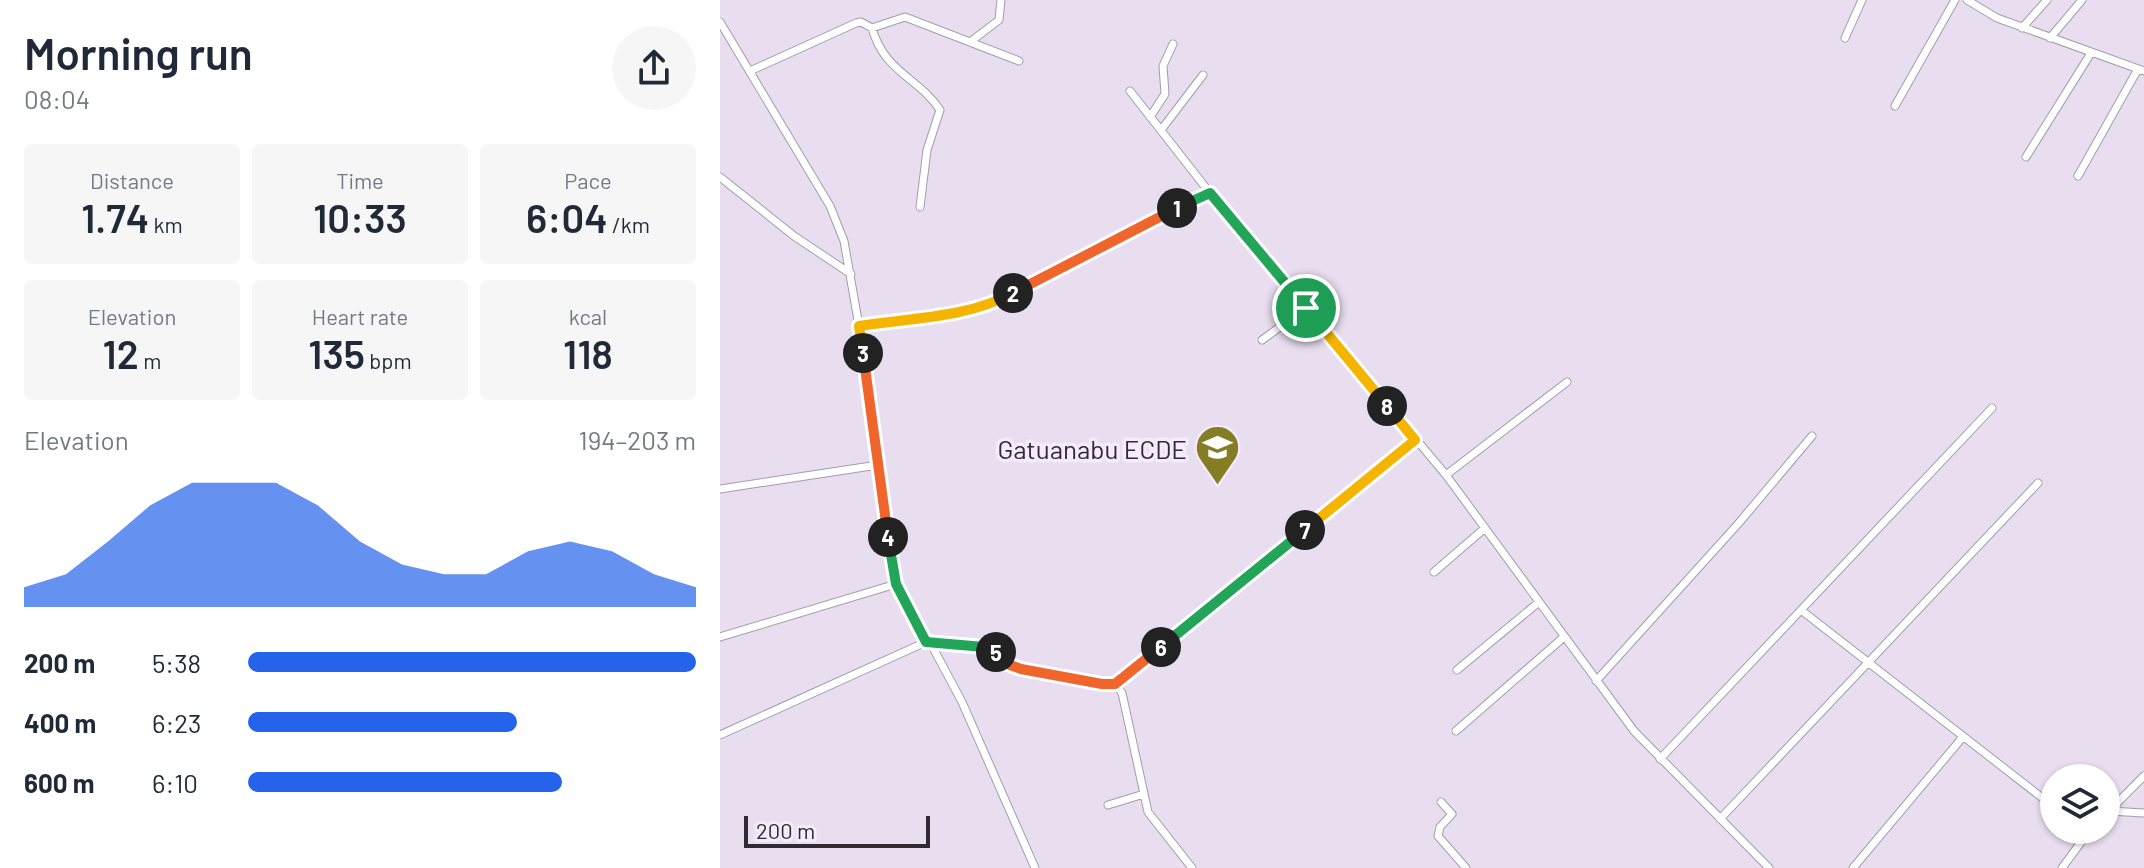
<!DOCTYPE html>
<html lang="en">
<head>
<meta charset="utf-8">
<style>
	:root { --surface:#fff; --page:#f6f6f7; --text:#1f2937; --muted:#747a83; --accent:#2563eb }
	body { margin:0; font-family:Barlow,sans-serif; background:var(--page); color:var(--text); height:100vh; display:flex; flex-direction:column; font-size:30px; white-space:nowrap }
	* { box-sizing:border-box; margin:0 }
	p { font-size:26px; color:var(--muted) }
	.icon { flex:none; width:44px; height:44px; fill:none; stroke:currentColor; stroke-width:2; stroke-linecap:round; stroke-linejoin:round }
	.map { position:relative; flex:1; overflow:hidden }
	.sheet { display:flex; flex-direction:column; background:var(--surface); width:720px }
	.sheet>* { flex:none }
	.fabs { position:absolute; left:1320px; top:764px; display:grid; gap:16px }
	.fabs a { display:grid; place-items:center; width:80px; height:80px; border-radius:50%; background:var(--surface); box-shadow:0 2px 6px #0004; font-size:40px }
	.scale { position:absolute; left:24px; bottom:20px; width:186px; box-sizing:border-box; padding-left:8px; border:4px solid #2f2b31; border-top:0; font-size:22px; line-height:28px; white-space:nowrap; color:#2f2b31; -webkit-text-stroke:6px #f6ebfc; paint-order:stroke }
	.pin { position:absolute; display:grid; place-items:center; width:68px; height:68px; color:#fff; margin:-34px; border:4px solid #fff; border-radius:50%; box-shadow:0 2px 8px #0007 }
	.km { position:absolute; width:40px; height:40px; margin:-20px; border-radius:50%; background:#222; color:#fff; font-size:22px; line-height:40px; text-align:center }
	.round { display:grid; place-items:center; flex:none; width:84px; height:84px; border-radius:42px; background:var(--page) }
	.overview { display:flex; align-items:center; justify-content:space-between; height:136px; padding:0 24px }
	h1 { font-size:44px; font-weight:600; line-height:60px }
	.metrics { display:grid; grid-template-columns:repeat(3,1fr); gap:12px; height:136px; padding:8px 24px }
	.metrics div { display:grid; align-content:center; border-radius:8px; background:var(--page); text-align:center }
	.metrics b { font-size:40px; font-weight:600 }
	.metrics small { font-size:22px; font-weight:400 }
	.metrics p { font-size:22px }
	.chart { height:224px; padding:16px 24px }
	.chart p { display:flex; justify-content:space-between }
	.chart svg { width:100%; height:144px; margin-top:8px; fill:var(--accent); opacity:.7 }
	ul { padding:0 24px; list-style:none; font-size:26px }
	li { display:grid; grid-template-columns:128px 96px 1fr; align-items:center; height:60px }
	li i { height:20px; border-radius:10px; background:var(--accent) }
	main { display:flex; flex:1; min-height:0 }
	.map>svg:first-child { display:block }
</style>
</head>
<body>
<main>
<section class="sheet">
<div class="overview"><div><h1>Morning run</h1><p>08:04</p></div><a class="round"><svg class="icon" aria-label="share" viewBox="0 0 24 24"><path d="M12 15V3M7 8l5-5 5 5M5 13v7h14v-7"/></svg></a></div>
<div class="metrics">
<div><p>Distance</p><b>1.74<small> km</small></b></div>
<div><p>Time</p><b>10:33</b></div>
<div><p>Pace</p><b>6:04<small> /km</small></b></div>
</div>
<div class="metrics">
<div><p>Elevation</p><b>12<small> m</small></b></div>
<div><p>Heart rate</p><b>135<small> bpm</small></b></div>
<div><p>kcal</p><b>118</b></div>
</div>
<div class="chart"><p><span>Elevation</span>194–203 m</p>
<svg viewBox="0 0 160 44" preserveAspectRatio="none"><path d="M0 44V38L10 34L20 24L30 13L40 6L50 6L60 6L70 13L80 24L90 31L100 34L110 34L120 27L130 24L140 27L150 34L160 38V44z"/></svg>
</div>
<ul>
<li><b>200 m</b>5:38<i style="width:100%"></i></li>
<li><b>400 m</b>6:23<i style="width:60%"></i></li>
<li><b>600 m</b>6:10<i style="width:70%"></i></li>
</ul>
</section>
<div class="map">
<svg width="1424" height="868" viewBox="0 0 1424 868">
	<rect width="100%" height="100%" fill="#e9deef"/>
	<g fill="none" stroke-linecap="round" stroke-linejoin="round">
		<defs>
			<path id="street" d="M1247,0L1277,18L1424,71
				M0,22L110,206L124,241L139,326L173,574L176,584L206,642L211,644L242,702L315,868
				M152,28C164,72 198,77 220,110L207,150L200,207
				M1302,28L1327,0
				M1125,38L1142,0
				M1330,38L1362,0
				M250,42L279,20L281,0
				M30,71L136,23L141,22L152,28L185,17L299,61
				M410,91L490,193L726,475L914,731L1049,868
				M1175,106L1235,0
				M430,117L445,94L443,66L453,44
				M441,130L483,75
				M1306,157L1371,53
				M1358,176L1418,69
				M0,177L74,236L131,274
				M139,326L246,311L278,302L438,216L490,193
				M542,340L586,308
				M726,475L847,382
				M0,489L158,465
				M714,572L765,528
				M1081,610L1334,807
				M0,637L176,584
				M211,644C229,645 253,642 269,648C281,652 288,664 301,669L382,684H395L402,693L428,812L472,868
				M737,670L819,602
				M876,681L1018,524L1092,436
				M395,684L695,440
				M736,731L844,637
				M0,735L206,642
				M940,759L1272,408
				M721,802L732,814L720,827L718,836L746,868
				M388,805L424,794
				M1389,811L1424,813
				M1386,814L1424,776
				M1000,819L1318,483
				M1133,868L1242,738
				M1342,868L1370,830"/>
		</defs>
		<!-- street casing -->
		<use href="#street" stroke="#a59bab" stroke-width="9"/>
		<!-- street -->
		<use href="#street" stroke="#fff" stroke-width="7"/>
	</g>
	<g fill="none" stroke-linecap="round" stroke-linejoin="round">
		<defs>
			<path id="split-1" d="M457,208L490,193L586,308"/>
			<path id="split-2" d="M293,293L457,208"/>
			<path id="split-3" d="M143,353L139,326C189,318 248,318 293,293"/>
			<path id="split-4" d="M143,353L168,537"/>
			<path id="split-5" d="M168,537L176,584L206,642L264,647L276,652"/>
			<path id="split-6" d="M276,652L290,665L301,669L382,684H395L441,647"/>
			<path id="split-7" d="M441,647L585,530"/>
			<path id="split-8" d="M585,530L695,440L667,406"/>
			<path id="split-9" d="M586,308L667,406"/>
		</defs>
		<!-- split-1 casing -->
		<use href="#split-1" stroke="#fff" stroke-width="16"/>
		<!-- split-2 casing -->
		<use href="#split-2" stroke="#fff" stroke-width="16"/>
		<!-- split-3 casing -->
		<use href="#split-3" stroke="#fff" stroke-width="16"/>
		<!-- split-4 casing -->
		<use href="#split-4" stroke="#fff" stroke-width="16"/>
		<!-- split-5 casing -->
		<use href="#split-5" stroke="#fff" stroke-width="16"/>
		<!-- split-6 casing -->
		<use href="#split-6" stroke="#fff" stroke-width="16"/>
		<!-- split-7 casing -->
		<use href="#split-7" stroke="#fff" stroke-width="16"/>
		<!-- split-8 casing -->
		<use href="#split-8" stroke="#fff" stroke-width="16"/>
		<!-- split-9 casing -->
		<use href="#split-9" stroke="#fff" stroke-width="16"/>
		<!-- split-1 -->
		<use href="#split-1" stroke="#22a559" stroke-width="10"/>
		<!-- split-2 -->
		<use href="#split-2" stroke="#f0652b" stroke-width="10"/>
		<!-- split-3 -->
		<use href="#split-3" stroke="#f5b400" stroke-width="10"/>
		<!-- split-4 -->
		<use href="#split-4" stroke="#f0652b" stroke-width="10"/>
		<!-- split-5 -->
		<use href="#split-5" stroke="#22a559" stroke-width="10"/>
		<!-- split-6 -->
		<use href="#split-6" stroke="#f0652b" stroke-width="10"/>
		<!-- split-7 -->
		<use href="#split-7" stroke="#22a559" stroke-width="10"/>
		<!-- split-8 -->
		<use href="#split-8" stroke="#f5b400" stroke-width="10"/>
		<!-- split-9 -->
		<use href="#split-9" stroke="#f5b400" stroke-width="10"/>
	</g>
	<!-- icons -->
	<defs>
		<symbol id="school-pin" viewBox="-11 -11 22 30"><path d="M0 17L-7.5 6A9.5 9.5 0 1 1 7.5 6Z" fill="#857d24" stroke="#f6ebfc"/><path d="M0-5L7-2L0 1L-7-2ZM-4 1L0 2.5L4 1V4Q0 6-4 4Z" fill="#fff"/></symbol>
	</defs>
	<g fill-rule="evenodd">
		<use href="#school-pin" x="472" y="422" width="51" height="69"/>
	</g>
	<g text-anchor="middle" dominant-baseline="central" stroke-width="7" stroke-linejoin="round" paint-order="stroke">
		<!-- poi labels -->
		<g font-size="26" fill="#2f2b31" stroke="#f6ebfc" text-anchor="end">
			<text x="467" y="448">Gatuanabu ECDE</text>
		</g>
	</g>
</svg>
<div class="fabs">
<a><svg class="icon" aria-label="layers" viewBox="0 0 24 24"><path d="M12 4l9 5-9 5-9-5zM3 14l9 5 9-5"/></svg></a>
</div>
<div class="scale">200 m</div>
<div class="pin" style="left:586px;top:308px;background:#1e9e55"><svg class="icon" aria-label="arrive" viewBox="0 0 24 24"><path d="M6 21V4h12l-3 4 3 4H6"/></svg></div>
<b class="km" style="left:457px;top:208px">1</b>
<b class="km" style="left:293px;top:293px">2</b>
<b class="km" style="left:143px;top:353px">3</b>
<b class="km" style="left:168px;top:537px">4</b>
<b class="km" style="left:276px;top:652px">5</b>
<b class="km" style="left:441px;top:647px">6</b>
<b class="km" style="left:585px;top:530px">7</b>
<b class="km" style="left:667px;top:406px">8</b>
</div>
</main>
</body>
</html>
